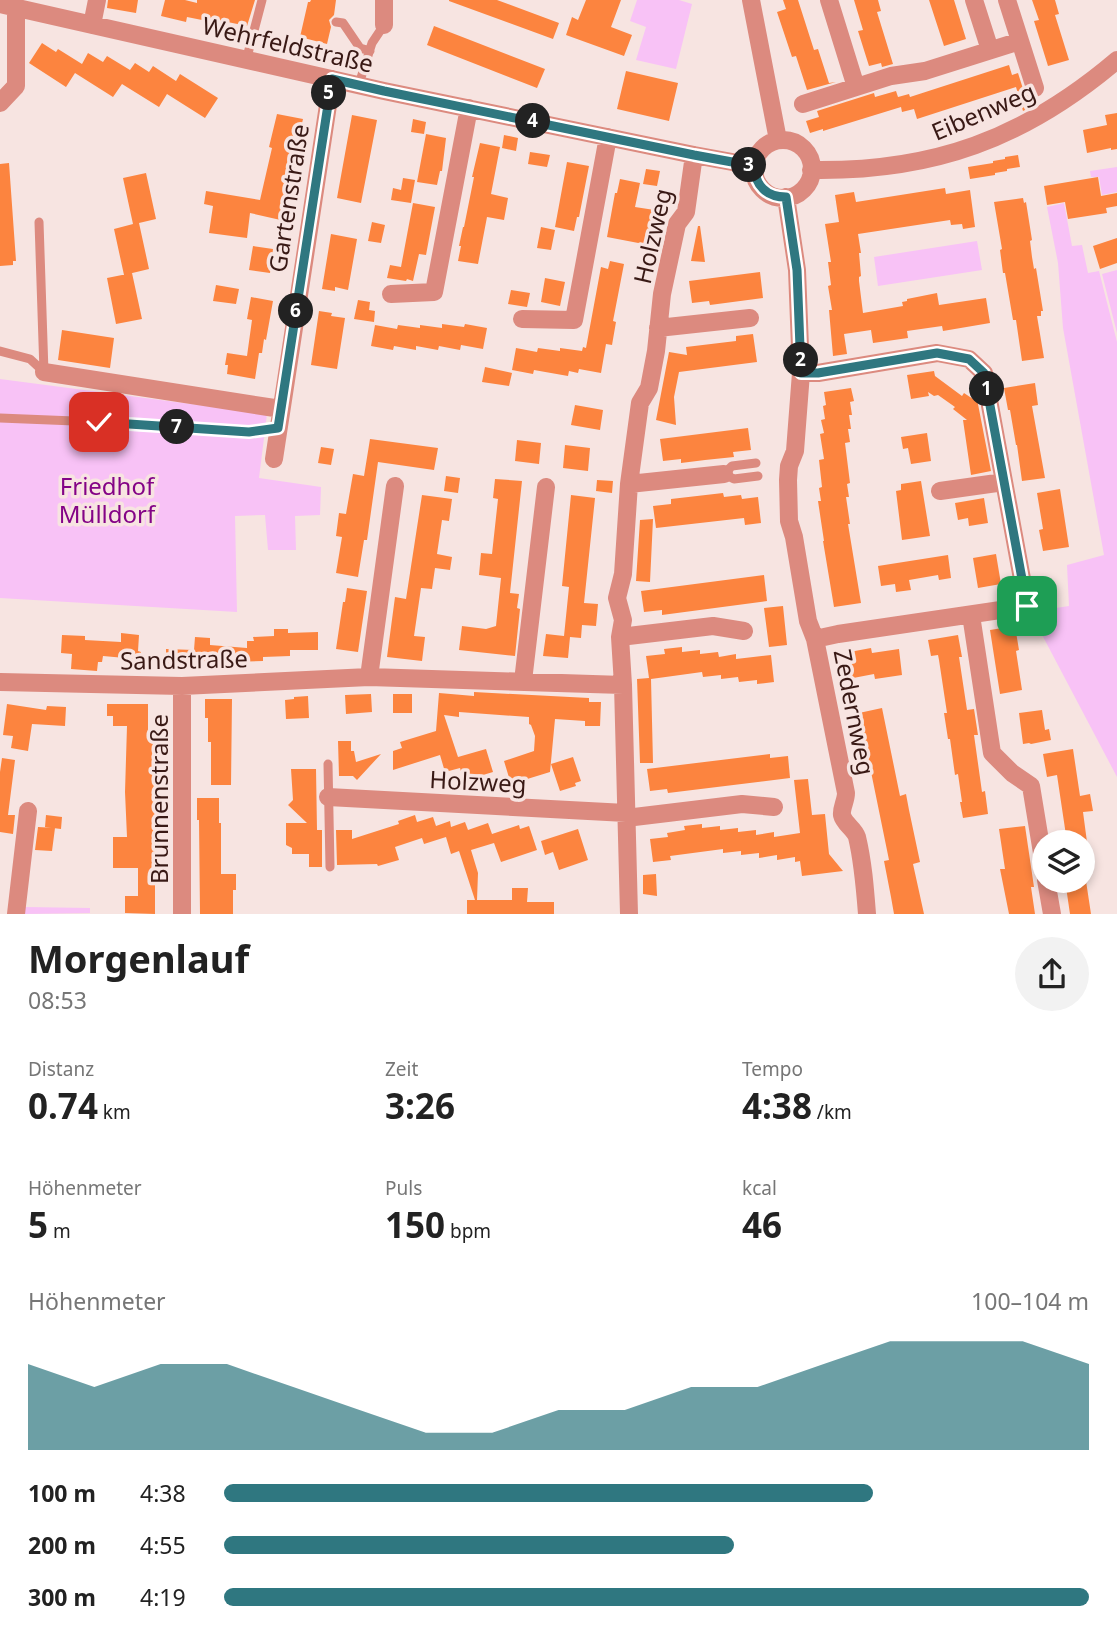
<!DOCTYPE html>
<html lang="de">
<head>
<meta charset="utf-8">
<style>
	:root { --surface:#fff; --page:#f2f2f2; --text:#222; --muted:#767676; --accent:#2f7780 }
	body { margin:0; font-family:"Noto Sans",sans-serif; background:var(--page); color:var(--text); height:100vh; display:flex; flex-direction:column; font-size:26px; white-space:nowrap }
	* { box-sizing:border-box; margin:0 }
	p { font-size:23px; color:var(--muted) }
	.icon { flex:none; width:38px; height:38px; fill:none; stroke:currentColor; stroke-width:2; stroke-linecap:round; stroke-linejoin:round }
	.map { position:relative; height:914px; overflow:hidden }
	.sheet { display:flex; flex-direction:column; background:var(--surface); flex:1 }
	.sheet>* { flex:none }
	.buttons { position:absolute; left:1032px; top:830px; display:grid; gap:14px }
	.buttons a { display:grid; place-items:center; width:63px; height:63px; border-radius:50%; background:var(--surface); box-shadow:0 4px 10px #0003; font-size:35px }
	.pin { position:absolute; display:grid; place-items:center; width:60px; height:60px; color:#fff; margin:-30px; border-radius:14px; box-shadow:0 4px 10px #0006 }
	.km { position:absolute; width:35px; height:35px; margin:-18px; border-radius:50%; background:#222; color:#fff; font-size:19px; line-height:35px; text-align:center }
	.round { display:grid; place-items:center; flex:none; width:74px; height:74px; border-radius:37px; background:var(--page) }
	.head { display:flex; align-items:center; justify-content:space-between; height:119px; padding:0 28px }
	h1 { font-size:38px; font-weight:700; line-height:52px }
	.stats { display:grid; grid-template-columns:repeat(3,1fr); gap:10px; height:119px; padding:7px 28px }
	.stats div { display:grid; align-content:center }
	.stats b { font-size:35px; font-weight:700 }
	.stats small { font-size:19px; font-weight:400 }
	.stats p { font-size:19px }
	.chart { height:196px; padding:14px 28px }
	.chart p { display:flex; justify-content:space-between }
	.chart svg { width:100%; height:126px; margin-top:7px; fill:var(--accent); opacity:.7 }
	ul { padding:0 28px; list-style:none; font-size:23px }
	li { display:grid; grid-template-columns:112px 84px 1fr; align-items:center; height:52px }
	li i { height:18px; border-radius:9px; background:var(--accent) }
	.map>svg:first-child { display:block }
</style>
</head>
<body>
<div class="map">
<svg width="1117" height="914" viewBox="0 0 1117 914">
	<rect width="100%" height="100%" fill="#f7e4e1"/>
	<!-- green -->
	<path fill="#f8c2f6" d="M637,0H679L692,4L676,69L636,60L646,27L630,21Z
		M1117,167V192L1102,195L1099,177H1091L1090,171Z
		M1064,203L1072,246L1082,245L1088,273L1099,271L1117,342V777L1030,612L1069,606L1067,565L1104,555L1063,328L1058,263L1047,207Z
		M977,241L982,270L878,286L874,257Z
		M1117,270V333L1102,274Z
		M0,379L267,414L259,478L321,487L320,515L295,516L296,550H268L265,515L235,516L237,612L0,598Z
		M25,907L90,908V913L25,914Z"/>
	<!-- building -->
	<path fill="#fc843f" d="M108,0H138L136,13L107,8Z
		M165,0H185L197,3V0H255L247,26L213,19L212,22L187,17L186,22L161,16Z
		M311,0H336L334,15L329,20L331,27L327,44L300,37L308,2H310Z
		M449,0H497L559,23L553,39L449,1Z
		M586,0H621L611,27L632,35L624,56L566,35L572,17L578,20Z
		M783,0H798L814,50L818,49L829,83L836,82L807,90L796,56L792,57L777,12L786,9Z
		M854,0H878L881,11L877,12L893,64L882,67L881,63L869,66L858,31L863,30Z
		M929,0H954L966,39L944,46Z
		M1032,0H1055L1059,14L1055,15L1069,60L1048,66L1034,21L1039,20Z
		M434,26L545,69L537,88L427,45Z
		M42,43L56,52L58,49L82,64L88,53L103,62L107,56L130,70L135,63L149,72L153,66L176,81L180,74L218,98L205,118L167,94L159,107L122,84L113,97L75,73L66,87L29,63Z
		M1009,65L1012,75L1018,73L1024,92L1031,98L1033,106L1023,111L1016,87L917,119L914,109L902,112L901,107L823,131V129L810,133L806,121L819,117L817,111L874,93L875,97L896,91L898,97L909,94L910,97Z
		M626,71L678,83L669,121L617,109Z
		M1117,113V149L1111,150V148L1087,153L1083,130L1107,125L1105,115Z
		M277,114L303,119L295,153H298L290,187L293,188L285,221L250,213L247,238L209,233L213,206L204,204L206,191L260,200L272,148L269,147Z
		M352,115L377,120L361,203L337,198Z
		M413,119L426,122L424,134L411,132Z
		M426,134L446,138L442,171H440L437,185L417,182Z
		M504,135L518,138L516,151L502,148Z
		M480,143L500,147L491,194L508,198L504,220L487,217L478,264L458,261L461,246H459L463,227H464L474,177H472Z
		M530,152L550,155L547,167L528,164Z
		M1018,155L1020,167L1007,169V171L995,173V175L970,179L968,167L993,163V161L1005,159V157Z
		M567,162L589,166L579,217H577L574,231L555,227Z
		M9,163L16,261H13V265L0,266V164Z
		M646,169L660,171L657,186L643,184Z
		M146,173L156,219L139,223L149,269L124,275L114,229L133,224L123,178Z
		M1098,177L1101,196L1117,193V206L1106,208L1107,213L1068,219L1065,202L1047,205L1044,186Z
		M403,178L415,180L411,203L391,200L393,188L401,190Z
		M620,179L640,183L635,207L661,211L654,246L607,237L615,193H617Z
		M945,188L946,194L970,190L975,227L963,229L962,224L951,225L950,220L858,234L861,253H859L861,276L859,277V281L863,313L903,306L902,302L907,301V299L937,293L939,305L986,298L990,323L943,331L942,326L907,331L908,338L873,343L871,330L844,334L847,354L833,356L829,310H832L828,286L831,285L828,262H831L825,224L839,222L835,195L854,192L856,202Z
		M1023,198L1024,203L1026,202L1032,240L1030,241L1032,257L1034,269L1036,268L1043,311H1041V316H1037L1044,358L1022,361L1016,320H1013L1005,273H1003L1000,250L1002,249L994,202Z
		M413,203L435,207L426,255L419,254L413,281L407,279L406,281L387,278L390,265L401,267Z
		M372,222L385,225L381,243L368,241Z
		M698,226H700L705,262L691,261Z
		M541,227L555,230L551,250L537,248Z
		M331,234L357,239L348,290L335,287V291L322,289Z
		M1117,238V263L1100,269L1093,246Z
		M253,246L273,249L270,273L249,270Z
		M610,261L624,264L613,321L616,322L612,345L606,344L601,373L579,369L578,373L569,371L568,376L534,370L533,374L512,370L516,348L537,352L538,348L560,351V348L582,351L583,347L586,348L601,267L608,269Z
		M760,272L763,298L710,305L709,301L692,303L689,281Z
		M132,273L142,319L116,324L107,278Z
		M545,278L565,282L560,306L541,302Z
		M216,285L239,289L236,304L213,301Z
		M511,290L530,293L527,307L508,304Z
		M251,297L273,301L266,340L264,339L262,353H259L255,379L227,374L228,365H225L227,353L247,356L252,320L247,319Z
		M358,300L370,302L369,310L375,311L374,322L354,319Z
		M319,311L332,313L331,316L345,318L337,369L311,365Z
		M442,324L464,327L465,324L487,328L483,349L461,345L460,350L439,346L438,350L416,346V350L394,346L393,350L371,346L375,325L397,329L398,325L420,328V325L442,328Z
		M62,330L114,338L110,368L58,360Z
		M753,334L757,362L679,372L674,397L676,425L656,420L669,352L687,355L686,347L736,341V336Z
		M485,367L512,373L509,386L482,382Z
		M934,371L935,376L962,396L964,393L973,399H977L991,471L971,475L963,420H967L953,409L955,407L938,395L934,396L928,392L929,396L911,399L907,375Z
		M1035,383L1038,405L1032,406L1045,478L1022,481L1017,445H1016L1010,410H1008L1004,388Z
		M851,388L854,401L850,402L852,415H849L851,429H848L850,442L845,443L850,483L847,484L849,497H846L850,524H848L861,603L834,607L823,541H824L818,501H821L819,488L822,487L819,460L824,459L820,434L824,433L821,420L825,419L823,406L826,405L824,392Z
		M575,405L603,410L600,430L571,425Z
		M748,428L751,450L733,452L734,457L705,460L681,463V459L663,461L660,439Z
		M927,433L931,461L911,464L908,448L903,449L901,437Z
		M370,439L438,448L434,470L378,462L367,540H364L358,577L336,573L342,537L336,536L339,513L346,514L353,474L364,476Z
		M517,440L541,443L539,464L515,461Z
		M565,445L590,448L588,471L563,468Z
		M321,447L334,449L331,465L318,463Z
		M446,476L460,478L458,493L444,491Z
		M495,479L522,481L510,593L519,594L517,608L520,609L515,656L459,650L462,626L486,629L496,626L501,578L479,575L481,553L492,554L498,499L493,498Z
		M597,480L613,481L612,493L596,491Z
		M921,481L930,536L902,540L896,491L901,490V484Z
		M1060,489L1069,547L1043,551L1039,530L1043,529L1037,493Z
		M723,493L724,497L741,495L742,499L758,497L761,523L745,525L744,518L656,528L653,506L671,504V499Z
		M422,495L452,499L449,521L442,520L437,554L452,557L450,570L435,568L432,589L421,588L414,636L425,637L422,661L387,657L395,597L406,599Z
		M571,495L595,498L584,603L598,604L596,626L582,625L581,638L570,637L568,658L543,656L546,634L564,636L569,587L562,586Z
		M984,498L988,523L969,526L968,518L958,520L955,503Z
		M653,519L650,582L636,581L640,520Z
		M996,554L1001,584L978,588L973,558Z
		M948,555L951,578L939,580L938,575L909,580L911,590L896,592L895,584L881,586L878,566Z
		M764,575L767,601L662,615V610L644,612L641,591Z
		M347,588L367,591L358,652L336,649L343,602H345Z
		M783,606L787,645L769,647L764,608Z
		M1015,626L1019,650L1016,651L1022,690L1000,694L990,630Z
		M274,629H288V633L318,632V650H290V656L263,657V661L232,662L231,667L217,666V664L188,662L187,668L166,667V649L194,650L195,637L210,638V645L247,648V641H254L253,637L274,636Z
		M121,633L139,635L138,651L141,652L140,666L125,665V658L103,656L102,662H98L97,671L71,669L72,654L61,653L62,635L85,636V640L121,642Z
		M958,635L962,657H959L967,710L974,709L978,735H974L982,792L985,791L988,814L963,818L960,802H962L958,774L955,775L950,739H948L944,713H947L939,660L938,655L931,656L928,640Z
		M682,647V652L700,650V654L718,652L719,657L736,654V659L771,655L774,682L757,684V680L739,682L738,677L721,679V675L703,677L702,672L651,679L653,763H640L637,679L649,678L646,656L665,654L664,649Z
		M871,648L872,653L899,649L902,675L875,679L874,674L848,679L844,653Z
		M474,692L589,698V702H601L600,726H585V721L555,719L550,772L511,784L504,761L534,751L535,736L531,725L529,724V717L459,712V717L444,715L458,757L486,749L493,772L483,775L485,781L466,787L460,768L445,772L440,755L393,770V751L402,748L400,742L436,731L439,693L474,696Z
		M371,694L372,712L346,714L345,695Z
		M393,694H412V713H393Z
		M308,696L309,718L286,719L285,700L294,699V697Z
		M205,699H232L231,785H211V742H208V718H205Z
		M7,704L46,710L47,706L66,707L65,726L32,724L28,751L11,748L13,736L3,735Z
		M107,704H148V738H155V914L125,913V896H138V868H113V837H127L125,792L127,726H113V716H107Z
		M882,708L900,796L906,794L909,810L920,862L913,864L924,914H894L891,897L884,861L889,860L859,713Z
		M1042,710L1045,730L1049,729L1051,740L1031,744L1029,743L1023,744L1019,713Z
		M338,741H351V751H354L356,762L381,754L357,780L353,776H339Z
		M1073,749L1080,796L1090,794L1093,811L1083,812L1087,842H1067L1057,775L1047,777L1043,754Z
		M770,754V758L788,756L790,778L668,793L667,789L650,791L647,769Z
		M573,757L581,781L575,783L576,786L560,791L551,764Z
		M2,758L15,760L8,815H15L13,834L0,832V772Z
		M291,769H316L317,830H322V867H309V854H292V848L286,845V823H307L288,805L293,800Z
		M808,779L812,815L825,814L829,854L843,871L802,876L800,861L795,862V857L777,860V855L759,858V853L741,855V851L723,853V849L670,856L671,860L653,862L650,839L668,837L667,833L685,830L684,826L702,824V828L720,826V830L738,828V832L756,830V835L774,832V837L800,833L794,780Z
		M197,798H219V823H221V874H236V890H233V914H200L199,820H197Z
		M46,815L62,817L61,829L45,827Z
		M415,815L417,822L433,817L436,826L450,821L451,827L465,822L468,830L488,823L492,834L519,825L520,829L529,826L537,850L501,862L494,843L471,850L478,873L477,900H512V888H528L527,902H554V914H467V900H475L459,851L451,854L446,837L424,844L422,838L395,847L399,860L378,866L377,864L337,865L336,830H352V839L399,824L398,821Z
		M1025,826L1034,887H1031L1035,914H1009L1000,869H1005L999,829Z
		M38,827L55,828L52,851L35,850Z
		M578,829L588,860L559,870L553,852L545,855L541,841Z
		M656,874L657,896L643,894V875Z
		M1065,880L1086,881L1091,914H1070Z"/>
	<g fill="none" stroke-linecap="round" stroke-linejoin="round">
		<!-- service -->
		<path stroke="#dc8a7f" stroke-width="9" d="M336,22L343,23L360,48L370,51
			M246,61L262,0
			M359,84L372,43L384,25
			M39,222L44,372
			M0,351L30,359L44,372
			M0,418L99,422L249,432L278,428
			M756,463L732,466L724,474L734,479L758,476
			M328,764L330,867"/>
		<!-- minor -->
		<path stroke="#dc8a7f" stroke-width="18" d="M751,0L778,140
			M829,0L856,87
			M974,0L990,50
			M1007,0L1035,88
			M0,4L384,91L694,155L754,166
			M92,25L97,0
			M384,25V0
			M0,103L16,86V7
			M803,104L891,76L925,71L1020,41
			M754 169a29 29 0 1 1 58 0a29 29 0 1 1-58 0Z
			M811,170C933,172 1024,139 1117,60
			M786,197L797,270L801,373L795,451L789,466L788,480L789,521L794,537L808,621L815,639L846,793C846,801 841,808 842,815C844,824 854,828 857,837C863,862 865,888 867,914
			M391,294L434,292L469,108
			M522,319L574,320L608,137
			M658,328L750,318
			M44,372L281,409
			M801,373H818L937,353L969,359L984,373L1027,606L838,634L815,639
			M274,459L332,79
			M629,484L724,474
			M940,491L1004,482
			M971,615L992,753L1012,773L1031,786L1045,871
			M620,637L713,626L744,631
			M369,677L395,486
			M523,681L546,487
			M0,682L182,686L369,677L623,685
			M328,797L626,813
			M626,818L742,804L774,807
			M1046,880L1052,914
			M16,914L28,811
			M182,914V686
			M629,914L623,685L620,637L623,620L617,598L623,574L629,484L640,403L649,388L656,351L662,294L677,224L686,212L694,155"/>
	</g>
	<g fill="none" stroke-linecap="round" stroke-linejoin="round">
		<defs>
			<path id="route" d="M99,422L249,432L278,428L332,79L384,91L694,155L754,166C755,185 766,197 786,197L797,270L801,373H818L937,353L969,359L984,373L1027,606"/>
		</defs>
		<!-- route casing -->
		<use href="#route" stroke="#fff" stroke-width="14"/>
		<!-- route -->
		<use href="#route" stroke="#2f7780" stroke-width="9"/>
	</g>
	<g text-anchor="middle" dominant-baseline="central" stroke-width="7" stroke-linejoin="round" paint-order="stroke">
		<!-- street labels -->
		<g font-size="24" fill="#391915" stroke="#f7e4e1">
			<text transform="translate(288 44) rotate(13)">Wehrfeldstraße</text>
			<text transform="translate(983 111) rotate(-23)">Eibenweg</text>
			<text transform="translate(288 198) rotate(-81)">Gartenstraße</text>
			<text transform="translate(652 236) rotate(-77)">Holzweg</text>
			<text transform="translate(184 659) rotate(-1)">Sandstraße</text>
			<text transform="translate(855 712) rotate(79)">Zedernweg</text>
			<text transform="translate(478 781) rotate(3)">Holzweg</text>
			<text transform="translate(158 799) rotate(-90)">Brunnenstraße</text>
		</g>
		<!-- park labels -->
		<g font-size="24" fill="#840386" stroke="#f7e4e1">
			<text x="107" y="485">Friedhof<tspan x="107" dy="28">Mülldorf</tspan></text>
		</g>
	</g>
</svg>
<div class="buttons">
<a><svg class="icon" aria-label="layers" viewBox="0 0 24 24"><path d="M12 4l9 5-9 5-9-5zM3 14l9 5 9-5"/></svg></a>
</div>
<div class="pin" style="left:1027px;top:606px;background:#1e9e55"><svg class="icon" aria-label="arrive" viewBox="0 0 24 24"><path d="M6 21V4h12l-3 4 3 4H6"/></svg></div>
<div class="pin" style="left:99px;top:422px;background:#d93025"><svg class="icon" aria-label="check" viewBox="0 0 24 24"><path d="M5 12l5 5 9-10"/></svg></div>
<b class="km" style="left:987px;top:389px">1</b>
<b class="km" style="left:801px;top:360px">2</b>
<b class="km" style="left:749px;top:165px">3</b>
<b class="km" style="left:533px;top:121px">4</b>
<b class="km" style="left:329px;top:93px">5</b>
<b class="km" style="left:296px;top:311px">6</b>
<b class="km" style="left:177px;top:427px">7</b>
</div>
<section class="sheet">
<div class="head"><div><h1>Morgenlauf</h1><p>08:53</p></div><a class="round"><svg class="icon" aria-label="share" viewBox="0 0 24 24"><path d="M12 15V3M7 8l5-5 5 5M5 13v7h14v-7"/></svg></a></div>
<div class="stats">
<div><p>Distanz</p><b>0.74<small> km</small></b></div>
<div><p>Zeit</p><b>3:26</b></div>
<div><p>Tempo</p><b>4:38<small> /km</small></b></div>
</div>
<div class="stats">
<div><p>Höhenmeter</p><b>5<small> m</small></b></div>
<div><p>Puls</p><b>150<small> bpm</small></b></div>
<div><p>kcal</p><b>46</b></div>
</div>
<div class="chart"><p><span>Höhenmeter</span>100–104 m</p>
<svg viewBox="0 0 160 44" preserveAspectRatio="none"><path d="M0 44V14L10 22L20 14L30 14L40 22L50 30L60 38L70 38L80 30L90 30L100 22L110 22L120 14L130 6L140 6L150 6L160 14V44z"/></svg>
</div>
<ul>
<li><b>100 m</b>4:38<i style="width:75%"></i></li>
<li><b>200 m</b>4:55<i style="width:59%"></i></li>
<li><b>300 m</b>4:19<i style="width:100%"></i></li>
</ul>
</section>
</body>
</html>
